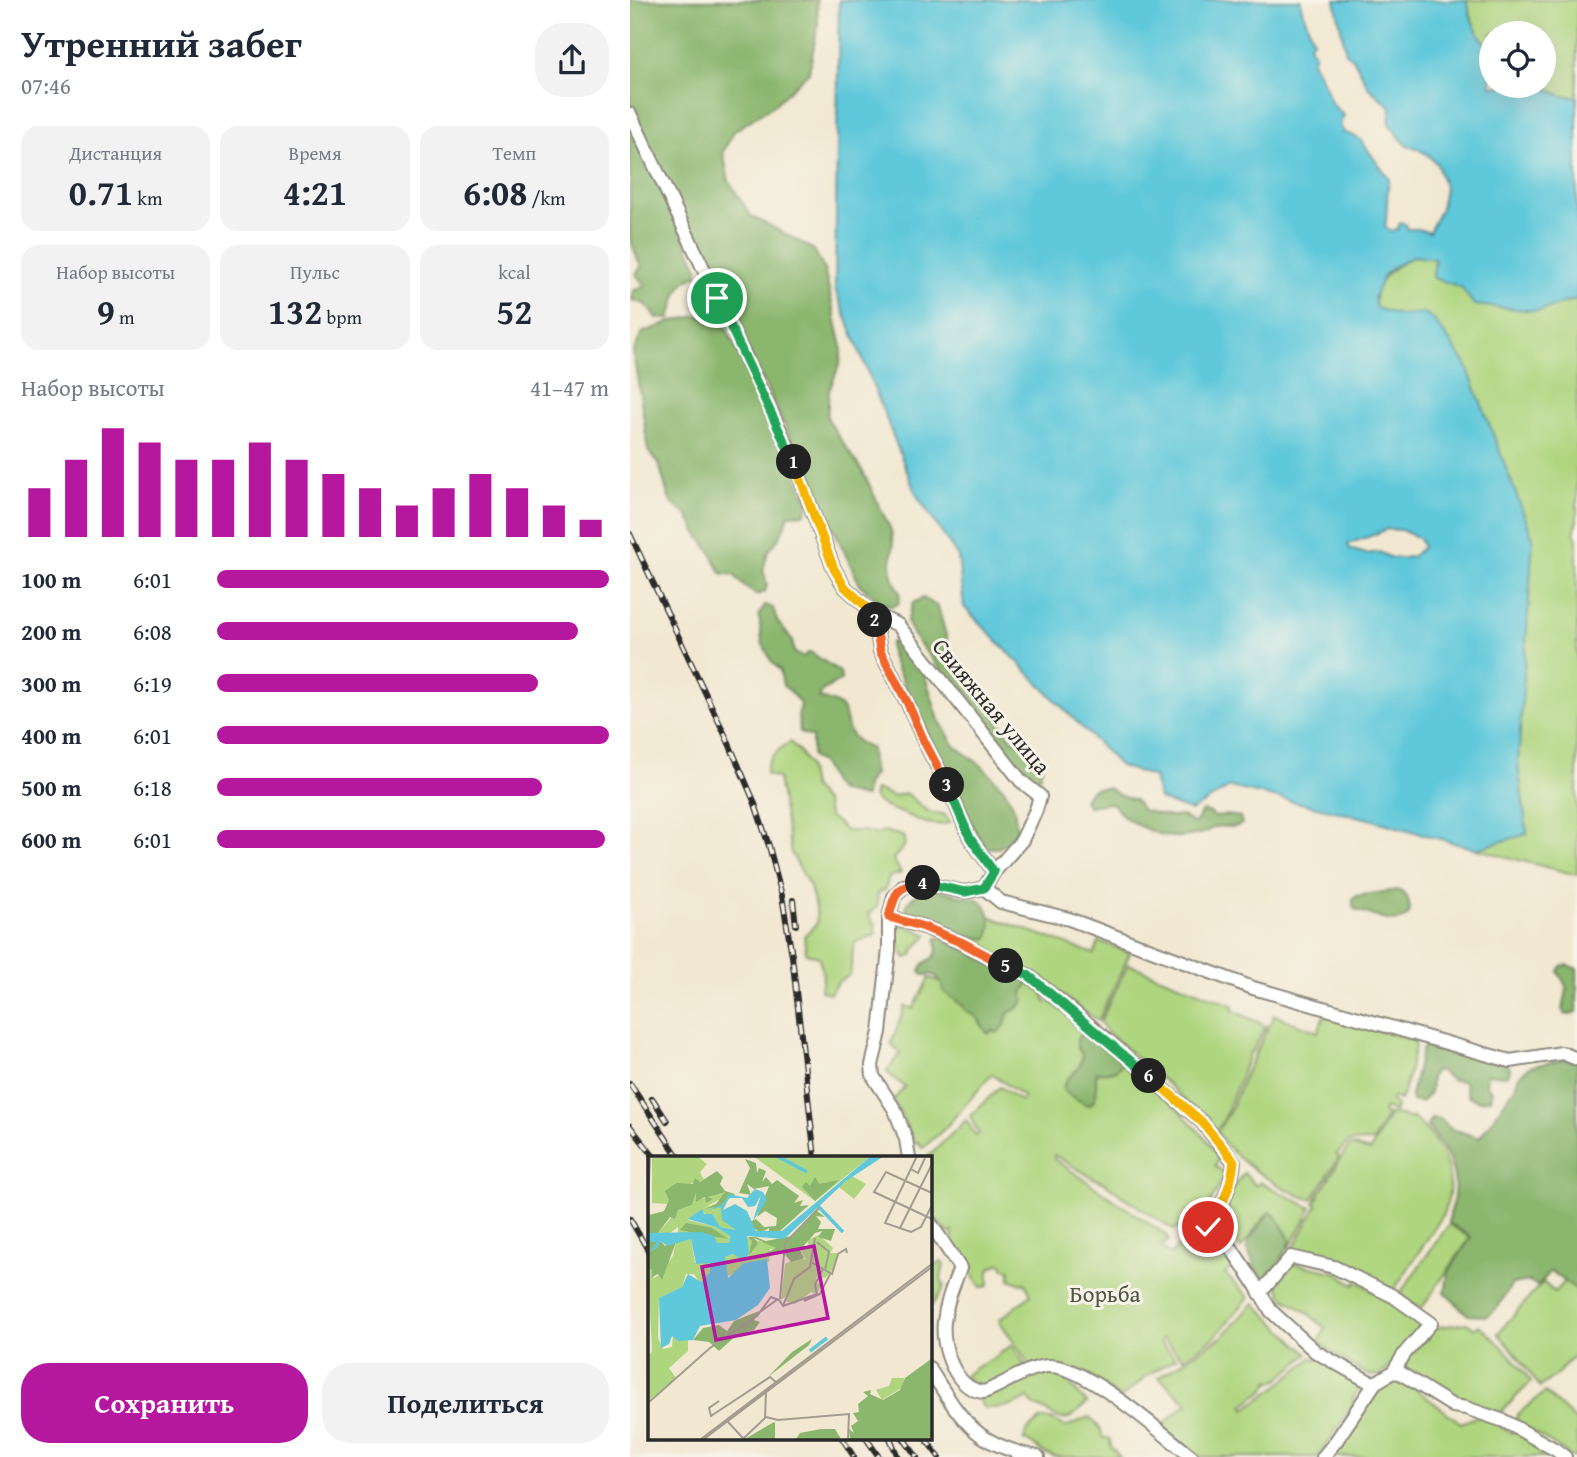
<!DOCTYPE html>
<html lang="ru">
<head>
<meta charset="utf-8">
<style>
	:root { --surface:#fff; --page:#f2f2f3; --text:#1f2937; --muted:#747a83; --accent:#b5179e }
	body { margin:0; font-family:"Gentium Book Plus",serif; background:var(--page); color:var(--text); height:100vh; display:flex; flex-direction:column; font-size:26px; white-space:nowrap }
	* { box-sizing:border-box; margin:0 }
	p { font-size:23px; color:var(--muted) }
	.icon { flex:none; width:38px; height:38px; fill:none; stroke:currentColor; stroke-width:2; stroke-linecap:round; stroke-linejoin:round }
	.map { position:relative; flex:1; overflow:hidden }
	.sheet { display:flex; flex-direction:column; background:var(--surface); width:630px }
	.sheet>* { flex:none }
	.tools { position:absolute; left:849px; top:21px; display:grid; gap:14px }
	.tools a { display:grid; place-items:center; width:77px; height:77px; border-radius:50%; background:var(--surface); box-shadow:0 7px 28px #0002; font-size:35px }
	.pin { position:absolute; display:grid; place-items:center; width:60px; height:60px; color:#fff; margin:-30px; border:4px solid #fff; border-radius:50%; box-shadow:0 2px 7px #0007 }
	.km { position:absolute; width:35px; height:35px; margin:-18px; border-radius:50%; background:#222; color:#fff; font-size:19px; line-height:35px; text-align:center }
	.round { display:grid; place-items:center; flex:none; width:74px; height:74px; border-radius:28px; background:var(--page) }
	.overview { display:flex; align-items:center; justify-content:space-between; height:119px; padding:0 21px }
	h1 { font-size:38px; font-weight:700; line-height:52px }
	.figures { display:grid; grid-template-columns:repeat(3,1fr); gap:10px; height:119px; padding:7px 21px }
	.figures div { display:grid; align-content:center; border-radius:18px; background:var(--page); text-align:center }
	.figures b { font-size:35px; font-weight:700 }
	.figures small { font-size:19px; font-weight:400 }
	.figures p { font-size:19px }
	.chart { height:196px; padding:14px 21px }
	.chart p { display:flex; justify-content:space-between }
	.chart svg { width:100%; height:126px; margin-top:7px; stroke:var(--accent); stroke-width:6 }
	.cta { display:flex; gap:14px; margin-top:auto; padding:14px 21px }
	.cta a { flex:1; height:80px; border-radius:28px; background:var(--accent); color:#fff; font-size:28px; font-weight:700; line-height:80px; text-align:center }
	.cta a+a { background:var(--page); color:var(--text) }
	ul { padding:0 21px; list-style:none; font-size:23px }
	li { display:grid; grid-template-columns:112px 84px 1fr; align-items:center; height:52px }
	li i { height:18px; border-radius:9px; background:var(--accent) }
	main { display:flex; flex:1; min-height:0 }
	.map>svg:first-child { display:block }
</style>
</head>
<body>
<main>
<section class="sheet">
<div class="overview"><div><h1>Утренний забег</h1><p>07:46</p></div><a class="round"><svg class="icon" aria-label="share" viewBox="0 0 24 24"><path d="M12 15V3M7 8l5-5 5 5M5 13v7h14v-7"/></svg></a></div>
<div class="figures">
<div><p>Дистанция</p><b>0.71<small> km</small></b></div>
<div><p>Время</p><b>4:21</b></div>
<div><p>Темп</p><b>6:08<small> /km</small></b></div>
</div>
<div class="figures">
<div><p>Набор высоты</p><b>9<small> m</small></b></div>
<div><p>Пульс</p><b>132<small> bpm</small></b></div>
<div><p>kcal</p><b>52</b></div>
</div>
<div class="chart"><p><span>Набор высоты</span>41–47 m</p>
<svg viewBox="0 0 160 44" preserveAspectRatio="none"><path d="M5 44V27M15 44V17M25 44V6M35 44V11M45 44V17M55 44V17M65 44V11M75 44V17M85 44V22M95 44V27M105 44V33M115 44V27M125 44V22M135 44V27M145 44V33M155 44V38"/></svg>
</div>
<ul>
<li><b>100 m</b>6:01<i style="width:100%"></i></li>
<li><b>200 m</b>6:08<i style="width:92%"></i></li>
<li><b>300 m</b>6:19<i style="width:82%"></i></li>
<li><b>400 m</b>6:01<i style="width:100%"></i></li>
<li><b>500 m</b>6:18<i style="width:83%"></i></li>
<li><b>600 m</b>6:01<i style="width:99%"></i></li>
</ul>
<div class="cta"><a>Сохранить</a><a>Поделиться</a></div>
</section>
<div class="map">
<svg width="947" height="1457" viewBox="0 0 947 1457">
	<rect width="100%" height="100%" fill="#f7f3e8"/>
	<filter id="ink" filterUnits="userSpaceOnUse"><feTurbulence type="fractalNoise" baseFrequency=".0143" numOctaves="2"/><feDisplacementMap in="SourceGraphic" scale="14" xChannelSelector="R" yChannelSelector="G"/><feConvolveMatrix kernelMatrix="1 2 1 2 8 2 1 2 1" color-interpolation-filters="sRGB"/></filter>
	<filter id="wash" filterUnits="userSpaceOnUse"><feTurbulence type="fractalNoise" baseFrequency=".00686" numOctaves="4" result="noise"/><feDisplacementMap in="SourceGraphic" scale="28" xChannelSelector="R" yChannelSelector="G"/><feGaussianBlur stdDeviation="1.57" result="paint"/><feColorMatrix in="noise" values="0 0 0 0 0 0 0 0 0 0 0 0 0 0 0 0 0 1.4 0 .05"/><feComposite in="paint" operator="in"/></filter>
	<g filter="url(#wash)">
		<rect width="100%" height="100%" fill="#f2e8d2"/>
		<!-- green -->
		<path fill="#afd57f" stroke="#6d8055" stroke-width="2" d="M836,0H947V97L932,96L918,89L909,87L900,89L883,86H914V33H861V73H859L858,69L860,55L858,46L845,29Z
			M784,256L805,259L803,278L908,311L947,299V522L944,534L947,538V875L846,849L897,833L888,764L795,314L769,315L746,308C741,280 763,267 784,256Z
			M160,742L169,751L178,765L182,787L196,804L198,816L210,825L215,831H233L245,834L254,831L273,836L275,845L263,859L271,873L259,877L255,890L248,893L247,907L238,914L246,926L245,935L224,943L220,975L208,982L200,993L191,991L193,974L189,957L176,953L174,936L187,923L186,909L180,887L161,853L148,778L136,774C136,759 148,750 160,742Z
			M245,790L253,792L263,797L275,793C284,798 293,810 302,813C306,814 310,813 314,814L320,822C313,826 311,824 304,824C291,824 284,817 272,813C260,809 251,807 243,797Z
			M344,911L464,954L469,941L500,953L468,1021L400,972L333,939Z
			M274,925L298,935L284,949L283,955L276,958C270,951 268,940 267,930Z
			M498,964L604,1006L602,1010L636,1026L622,1052H620L594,1119L587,1131L540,1086L477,1032L470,1022Z
			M385,974L413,992L416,1002H421L454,1026L549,1110L576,1139L589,1158L585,1166L596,1174L579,1205L544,1230L492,1196L475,1183L463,1178L424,1155V1159L536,1235L539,1241L531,1246L540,1255C551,1245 558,1231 574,1232L607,1261L595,1274L619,1297L585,1337L554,1358L546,1352L533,1338L530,1342L546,1358L518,1375L491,1398L454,1372L400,1366L369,1320L401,1295L395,1283L391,1284L380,1279V1270L373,1269V1264L370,1263L360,1268C357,1274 361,1280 358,1286L351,1287C347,1282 344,1277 341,1272C332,1261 319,1248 323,1232L318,1233L299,1211V1158H297L336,1120L346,1136L349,1134L340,1116L370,1087L391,1101L394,1097L362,1074L315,1128L293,1148L288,1142L285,1143L263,1100L275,1087L256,1072L271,1053L261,1044L275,1006L283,1009L299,978L324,986Z
			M644,1015L688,1032L694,1015L786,1041C781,1062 779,1081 770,1100L763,1097L761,1101L767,1105L764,1112L755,1108L753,1112L757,1115L743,1141L718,1142L706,1155L709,1157L684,1197L681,1199C657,1193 617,1167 601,1150C596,1145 592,1138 587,1132L601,1109L613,1079Z
			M760,1114L771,1115L781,1119L782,1117C814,1143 831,1180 811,1218L764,1290L671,1255L663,1249L687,1205L684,1203L714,1153L720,1145L740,1151Z
			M614,1173L626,1186L630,1182L681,1208L674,1223L659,1248L636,1215L611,1248L603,1241L602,1242L590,1230C588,1208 601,1189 614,1173Z
			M819,1224L840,1238L791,1309L772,1297L771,1292Z
			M299,1252L303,1257L302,1263L304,1265L311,1262L314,1264L311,1279L314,1285L312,1291L302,1305L299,1301Z
			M663,1263L708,1273L724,1285L727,1281L759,1302L762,1298L795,1320L758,1369C751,1374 747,1377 738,1375L704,1354L689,1342L695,1328L678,1313L652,1296L647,1282Z
			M939,1277L947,1284V1352L927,1374L910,1387L886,1354L868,1333L913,1282L924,1292Z
			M624,1303L678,1354L648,1380L642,1382L640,1380L635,1389L613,1405L615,1409L645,1388L683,1357L686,1360L689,1356L723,1375L722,1381L730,1387L722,1400L724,1404L688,1457H570L531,1427L552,1407L558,1404L529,1377L593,1336Z
			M837,1323L845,1329L849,1325C870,1342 885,1359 901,1382L870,1413L813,1396L772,1367L778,1356L803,1328Z
			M382,1345L396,1367L374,1380L350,1387L334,1377L343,1369L359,1361Z
			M424,1368L457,1403C444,1414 438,1426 421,1414C415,1410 412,1408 405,1406L398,1398C384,1407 371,1408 354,1408L348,1399L373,1389L392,1377Z
			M763,1376L778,1380L787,1390L831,1423L848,1416L863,1421L881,1433L883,1430L928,1457H698L747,1388Z
			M915,1392L947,1422V1454L945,1457H942L885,1420L888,1414Z
			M459,1417L471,1429L472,1437L480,1439L481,1447L490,1457H424L412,1452L401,1443L394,1440C395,1428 403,1427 411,1419H421L436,1427Z"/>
		<!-- forest -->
		<path fill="#8bb66e" stroke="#5b704c" stroke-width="2" d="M0,0H187L188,24L179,72L144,105L104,131L93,152L99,181L121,216L159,236L184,250L194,269L212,347L210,363L199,391L197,417L208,436L232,470L261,530L263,545L261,563L262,576L270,593L269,603L262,607L250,602L230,585L155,426L0,108Z
			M0,124L68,268V275C46,281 46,300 40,319L27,318L15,304L2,300L3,291L15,286L6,274L11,267L0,239Z
			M66,316H75L92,319L179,502L177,509L174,514L158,515V518L149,538L138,552L133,570L137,584L135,592L126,595L114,586L104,575L91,573L82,554L67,533L58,516L44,505L39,499L29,464L18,451L13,412L3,353L12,333L40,322Z
			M293,598L308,607L317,639V658L322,667L347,692L382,739L404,751L413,763L410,776L403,781L395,776L286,639L277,622L283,603Z
			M135,605L143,608L147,621L162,640L164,652L172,657L180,652L210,672L211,680L192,691L189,698C230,707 206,723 227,741C231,744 237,747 241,749L242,764L244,774L236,785L235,797L211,792L203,785L193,765L182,757V737L170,733L168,716L171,705L159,690L153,686L150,670L142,662L132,642L129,615Z
			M267,641L285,657L293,670L309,720L325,746L352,766L374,789L384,807L387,830L379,842L368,848H359L353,843L343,828L262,659L260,647L261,642Z
			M465,788H479L489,795L505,800L512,810L541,817L553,816L562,823L566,822L572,811L579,812L585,817L597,815L610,817L612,824C603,830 595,825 586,827C579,828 582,829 576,832C573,834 555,837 550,837C531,839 492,821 484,804L480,803L458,806L454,800L458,793Z
			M298,888C310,890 320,892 331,896C336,899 342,897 347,899C361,906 364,926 357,939L344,937L337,939L276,916C275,897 285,897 298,888Z
			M767,890C778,894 781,902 779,914C764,929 744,914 726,910L723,907V899L726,896Z
			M309,937L400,981L393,992L394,1001C391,1006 384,1011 378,1013L375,1025L367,1033L363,1030L358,1034C350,1025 350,1015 338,1013L332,1005L314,992C311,980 307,972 293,975L290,972C292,959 305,962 307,951C308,947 306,943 306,939Z
			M938,965L947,969V1012L940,1015L935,1014L932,1009C938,988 940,991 928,972L932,966Z
			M456,1031L491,1059L492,1063C488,1072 476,1073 467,1072C463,1085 472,1092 460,1105H457L436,1093L433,1089C436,1072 451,1076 452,1054C444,1045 445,1037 456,1031Z
			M801,1042L877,1064L880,1069L879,1073L875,1076L857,1074L856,1086L862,1090L860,1099L848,1101L838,1096L834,1081L822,1080L809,1070L803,1072C796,1085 808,1089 791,1102L782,1101L781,1095L792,1050L795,1046Z
			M934,1059L947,1062V1290L921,1271L908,1286L899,1281L882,1284L868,1307L858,1316L838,1315L815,1293L818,1273L841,1237L819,1223C819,1213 823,1205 824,1196C828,1167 814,1147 797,1126L801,1118L810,1119L821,1129L829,1131L849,1138L884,1089L889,1076L899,1067Z
			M641,1212L648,1219L661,1241L651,1261L635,1279L631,1278L628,1274L617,1249L619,1240L639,1213Z"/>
		<!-- water -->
		<path fill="#5fc8da" stroke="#457a82" stroke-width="2" fill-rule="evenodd" d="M209,0H671V6L683,40L679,46L685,54L682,61L695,86L701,103L714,116L710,123L713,132L729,138L759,179C756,195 758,210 755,226L760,232L768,229L770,222L775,224L777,229H788L799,232L811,209L815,189L807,164L797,154L786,148L777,146L759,124L761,107L739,88L723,58L716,53L705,0H836C840,9 840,18 845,27C855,47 862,44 858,69L861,73V86H883L900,89L909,87L918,89L932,96L947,97V299L908,311L844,305L831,287L803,278L805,259L784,256L763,267L754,275L744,297L746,308L769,315L795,313L804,320L836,364L903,538L888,764L897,834L846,849L739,819L600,787L561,811L529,799L524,777L490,766L334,607L328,557L286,494L205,289ZM757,529L771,530L789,538L793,547L783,556L774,558H762L749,552L736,554L720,549L718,544L743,535Z"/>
	</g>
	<g filter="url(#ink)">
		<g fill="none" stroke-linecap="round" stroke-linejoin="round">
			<defs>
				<path id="minor" d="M0,114L160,451L204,569L215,587L244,614L268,625L391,781L410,796L406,810L392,840L364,872L354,888
					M244,614L250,651L278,704L294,741L320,791L340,838L364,872
					M354,888L335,892L291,883L274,886L264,897L259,917L294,927L333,943L361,959L398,975L462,1027L572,1122L604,1162C602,1183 592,1209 578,1227L601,1248L622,1279L641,1311L686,1352L738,1381L745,1383L763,1372L770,1373L823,1406L836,1408L874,1421L926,1450L935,1457
					M354,888L371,902L439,919L623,988L880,1061L932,1053L947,1059
					M259,917V949L250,1032L242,1065L243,1076L265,1110L276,1139L279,1158
					M299,1221L330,1268C323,1286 316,1302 314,1322C311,1347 325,1390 354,1392C375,1384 395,1368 418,1366C453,1363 533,1434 562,1457
					M630,1293L661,1257L704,1267L763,1296L801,1323L775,1353L763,1372
					M299,1368C332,1420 344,1445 408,1457
					M693,1457L706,1441L745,1383"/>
			</defs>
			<!-- minor casing -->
			<use href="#minor" stroke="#8e8a7e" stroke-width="16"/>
			<!-- minor -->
			<use href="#minor" stroke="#fff" stroke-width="12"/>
			<defs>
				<path id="rail" d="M0,534L97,739L124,801L139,846L152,896L162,956L185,1158
					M163,900L166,925
					M0,1084L49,1158
					M22,1098L37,1121
					M0,1126L25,1158
					M0,1219L19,1252
					M212,1438L224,1457
					M236,1438L249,1457
					M260,1438L268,1457
					M273,1438L287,1457
					M295,1438L309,1457"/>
			</defs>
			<!-- rail casing -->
			<use href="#rail" stroke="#2b2b2b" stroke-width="6"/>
			<!-- rail -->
			<use href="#rail" stroke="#f7f3e8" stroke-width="3.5" stroke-dasharray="10" stroke-linecap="butt"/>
		</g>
	</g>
	<g fill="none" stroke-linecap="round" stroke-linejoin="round" filter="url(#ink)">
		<defs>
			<path id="split-1" d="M87,298L164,462"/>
			<path id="split-2" d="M164,462L204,569L215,587L244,614L245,620"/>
			<path id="split-3" d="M245,620L250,651L278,704L294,741L317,785"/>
			<path id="split-4" d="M293,883L335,892L354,888L364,872L340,838L317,785"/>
			<path id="split-5" d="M293,883C266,885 265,893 259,917L294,927L333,943L376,966"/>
			<path id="split-6" d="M376,966L398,975L519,1076"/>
			<path id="split-7" d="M519,1076L572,1122L604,1161C602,1183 592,1209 578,1227"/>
		</defs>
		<!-- split-1 casing -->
		<use href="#split-1" stroke="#fff" stroke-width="14"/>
		<!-- split-2 casing -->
		<use href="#split-2" stroke="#fff" stroke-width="14"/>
		<!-- split-3 casing -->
		<use href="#split-3" stroke="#fff" stroke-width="14"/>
		<!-- split-4 casing -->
		<use href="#split-4" stroke="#fff" stroke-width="14"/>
		<!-- split-5 casing -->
		<use href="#split-5" stroke="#fff" stroke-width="14"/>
		<!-- split-6 casing -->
		<use href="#split-6" stroke="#fff" stroke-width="14"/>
		<!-- split-7 casing -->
		<use href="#split-7" stroke="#fff" stroke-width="14"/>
		<!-- split-1 -->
		<use href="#split-1" stroke="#22a559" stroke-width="9"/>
		<!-- split-2 -->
		<use href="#split-2" stroke="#f5b400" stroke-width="9"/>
		<!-- split-3 -->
		<use href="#split-3" stroke="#f0652b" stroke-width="9"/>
		<!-- split-4 -->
		<use href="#split-4" stroke="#22a559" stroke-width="9"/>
		<!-- split-5 -->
		<use href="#split-5" stroke="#f0652b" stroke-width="9"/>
		<!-- split-6 -->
		<use href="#split-6" stroke="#22a559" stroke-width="9"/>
		<!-- split-7 -->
		<use href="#split-7" stroke="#f5b400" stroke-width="9"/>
	</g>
	<g text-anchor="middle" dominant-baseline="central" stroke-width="6" stroke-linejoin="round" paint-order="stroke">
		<!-- street labels -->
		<g font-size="23" fill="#2b2b2b" stroke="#f7f3e8">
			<text transform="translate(362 706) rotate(50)">Свияжная улица</text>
		</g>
		<!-- park labels -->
		<g font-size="23" fill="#4c5640" stroke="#f7f3e8">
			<text x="475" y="1293">Борьба</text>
		</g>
	</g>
	<!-- overview -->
	<g transform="translate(18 1156)">
		<rect width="284" height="284" fill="#f2e8d2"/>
		<path d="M49,0L59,8L52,16L56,24L35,30L27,27L20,48L4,47V2ZM105,0H223L167,45ZM204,20L218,28L206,43L191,31ZM62,26L75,31L70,35L76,36V41L56,52L76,45L74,61L88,74L72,71L53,54L40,64L68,71L82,80L81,87H69L57,77H30V71L21,78L10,77L30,54L44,49L48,37V45L63,40L51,37L63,31ZM171,79L185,92L182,97H189L187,111L177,122L168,121L169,128L175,125L169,138L163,136L147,148L139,146L138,140L133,144L137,108L151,101L158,104L152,93L154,89L162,93L159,84ZM98,82L116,86L136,83L134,93H122L121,106L114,104L78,121L76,101L86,98L95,104L101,98ZM43,83L47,107L61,106L62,116L52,127L46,118H38L34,131L11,142L10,182L15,193L24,191L25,180L40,184V195L21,212L28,222L0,245V201L4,195L0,115L4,113L6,122L11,119L25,100L28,85ZM244,222H256L255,231L234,244L228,234L241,230Z" fill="#afd57f"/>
		<path d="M97,3L108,7L109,17L111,12L118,15L114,26L118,21L124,28L129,24L151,40L146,47L155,44L152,50L161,49L132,75L121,77V72L112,77L100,67L108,63L116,71L128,70L129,62L117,55L109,61L121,30L106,33L99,28L103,39L91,37L102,12ZM69,15L75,21L72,28L77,35L87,38L72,50L57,53L68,48L77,36L60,41L65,43L58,47L57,41L48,46V37L44,49L30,54L27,63L22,61L10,77H0L1,59L16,55L21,44L17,35L28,27L45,28L47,22L52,26ZM167,21L171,28L191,24L167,45L154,31L158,26L162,30ZM168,53L164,59L169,55L177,61L168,60L173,66L170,73H187L183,85L170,81L174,75L167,77L152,94L156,102L143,106L135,96L114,99L128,92L106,82L110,88L101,99L104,85L99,81H108L118,85L144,80ZM38,67L64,72L80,83L32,74ZM13,85L17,90L28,86L14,124L10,118L4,121V113L0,115V86H9L4,95ZM111,155L106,164L112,166L106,174L89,179L71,195L61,186L45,184L55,172L71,169L79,175L86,165ZM164,183L161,189L120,221L144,196ZM283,203V283H202L201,273L206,277L203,270L210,265L205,257L211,256L210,248L220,240L215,236L223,234L222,238L235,244L252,234L257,222ZM127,267V283H97L126,266ZM173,273H187L193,283H148L152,277Z" fill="#8bb66e"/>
		<path d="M223,0H236L198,25L136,83L99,80L101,98L95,104L85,98L77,101L80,122L96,107L119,103L122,132L110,149L88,164L52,170L45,184L30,185L24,180L21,188L13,192L11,142L34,131L40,118L53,126L62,116V107L48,108L43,83L19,90L13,85L9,92L2,95L0,91L3,94L9,86H0V77L53,76L66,80L69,87H81L82,80L68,71L40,63L54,53L56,58H64L72,71L88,74L74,64L73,51L60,54L75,48L81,38L99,42L107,33L115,36L119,44L105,65L113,39L107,50L100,51L94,42H81L75,54L87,48L99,55L108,75H134Z" fill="#5fc8da"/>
		<path fill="none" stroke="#5fc8da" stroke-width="3.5" d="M129,0L159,16M170,50L195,76M162,195L179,182"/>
		<path fill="none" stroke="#a29c8f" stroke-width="2" d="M269,0L237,67L263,76L273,71L284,49M263,13L270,17L277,2M284,37L238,16L226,36L284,63M0,50L2,1M252,72L284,8M169,86L181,96L177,114M163,106L184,118L190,98L198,93L199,97M132,143L137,87L171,52M131,144L135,150L146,123L162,111L167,82M156,145L172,138L182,118M135,150L169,138L167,129L175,113M112,156L130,143M71,245L61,252L63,260L122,221L129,227M0,247L62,192L109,160L123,141L131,144M118,261L130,264L201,258L200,283M80,266L95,282M53,283L284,108M56,283L284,111M95,283L117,262L118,236"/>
		<path fill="#b5179e" fill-opacity="0.15" stroke="#b5179e" stroke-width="3.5" d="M166,90L180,162L68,184L54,111Z"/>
		<rect width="284" height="284" fill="none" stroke="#2b2b2b" stroke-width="3.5"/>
	</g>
</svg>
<div class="tools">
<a><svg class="icon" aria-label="locate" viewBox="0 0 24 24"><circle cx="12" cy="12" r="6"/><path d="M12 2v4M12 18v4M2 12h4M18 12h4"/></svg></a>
</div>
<div class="pin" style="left:87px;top:298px;background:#1e9e55"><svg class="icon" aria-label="arrive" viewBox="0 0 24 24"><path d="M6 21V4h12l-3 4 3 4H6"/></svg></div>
<div class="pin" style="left:578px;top:1227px;background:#d93025"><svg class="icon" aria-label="check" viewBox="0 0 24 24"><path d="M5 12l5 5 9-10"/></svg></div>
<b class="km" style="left:164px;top:462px">1</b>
<b class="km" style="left:245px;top:620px">2</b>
<b class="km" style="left:317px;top:785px">3</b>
<b class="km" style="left:293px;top:883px">4</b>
<b class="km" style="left:376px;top:966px">5</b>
<b class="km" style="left:519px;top:1076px">6</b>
</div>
</main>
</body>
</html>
